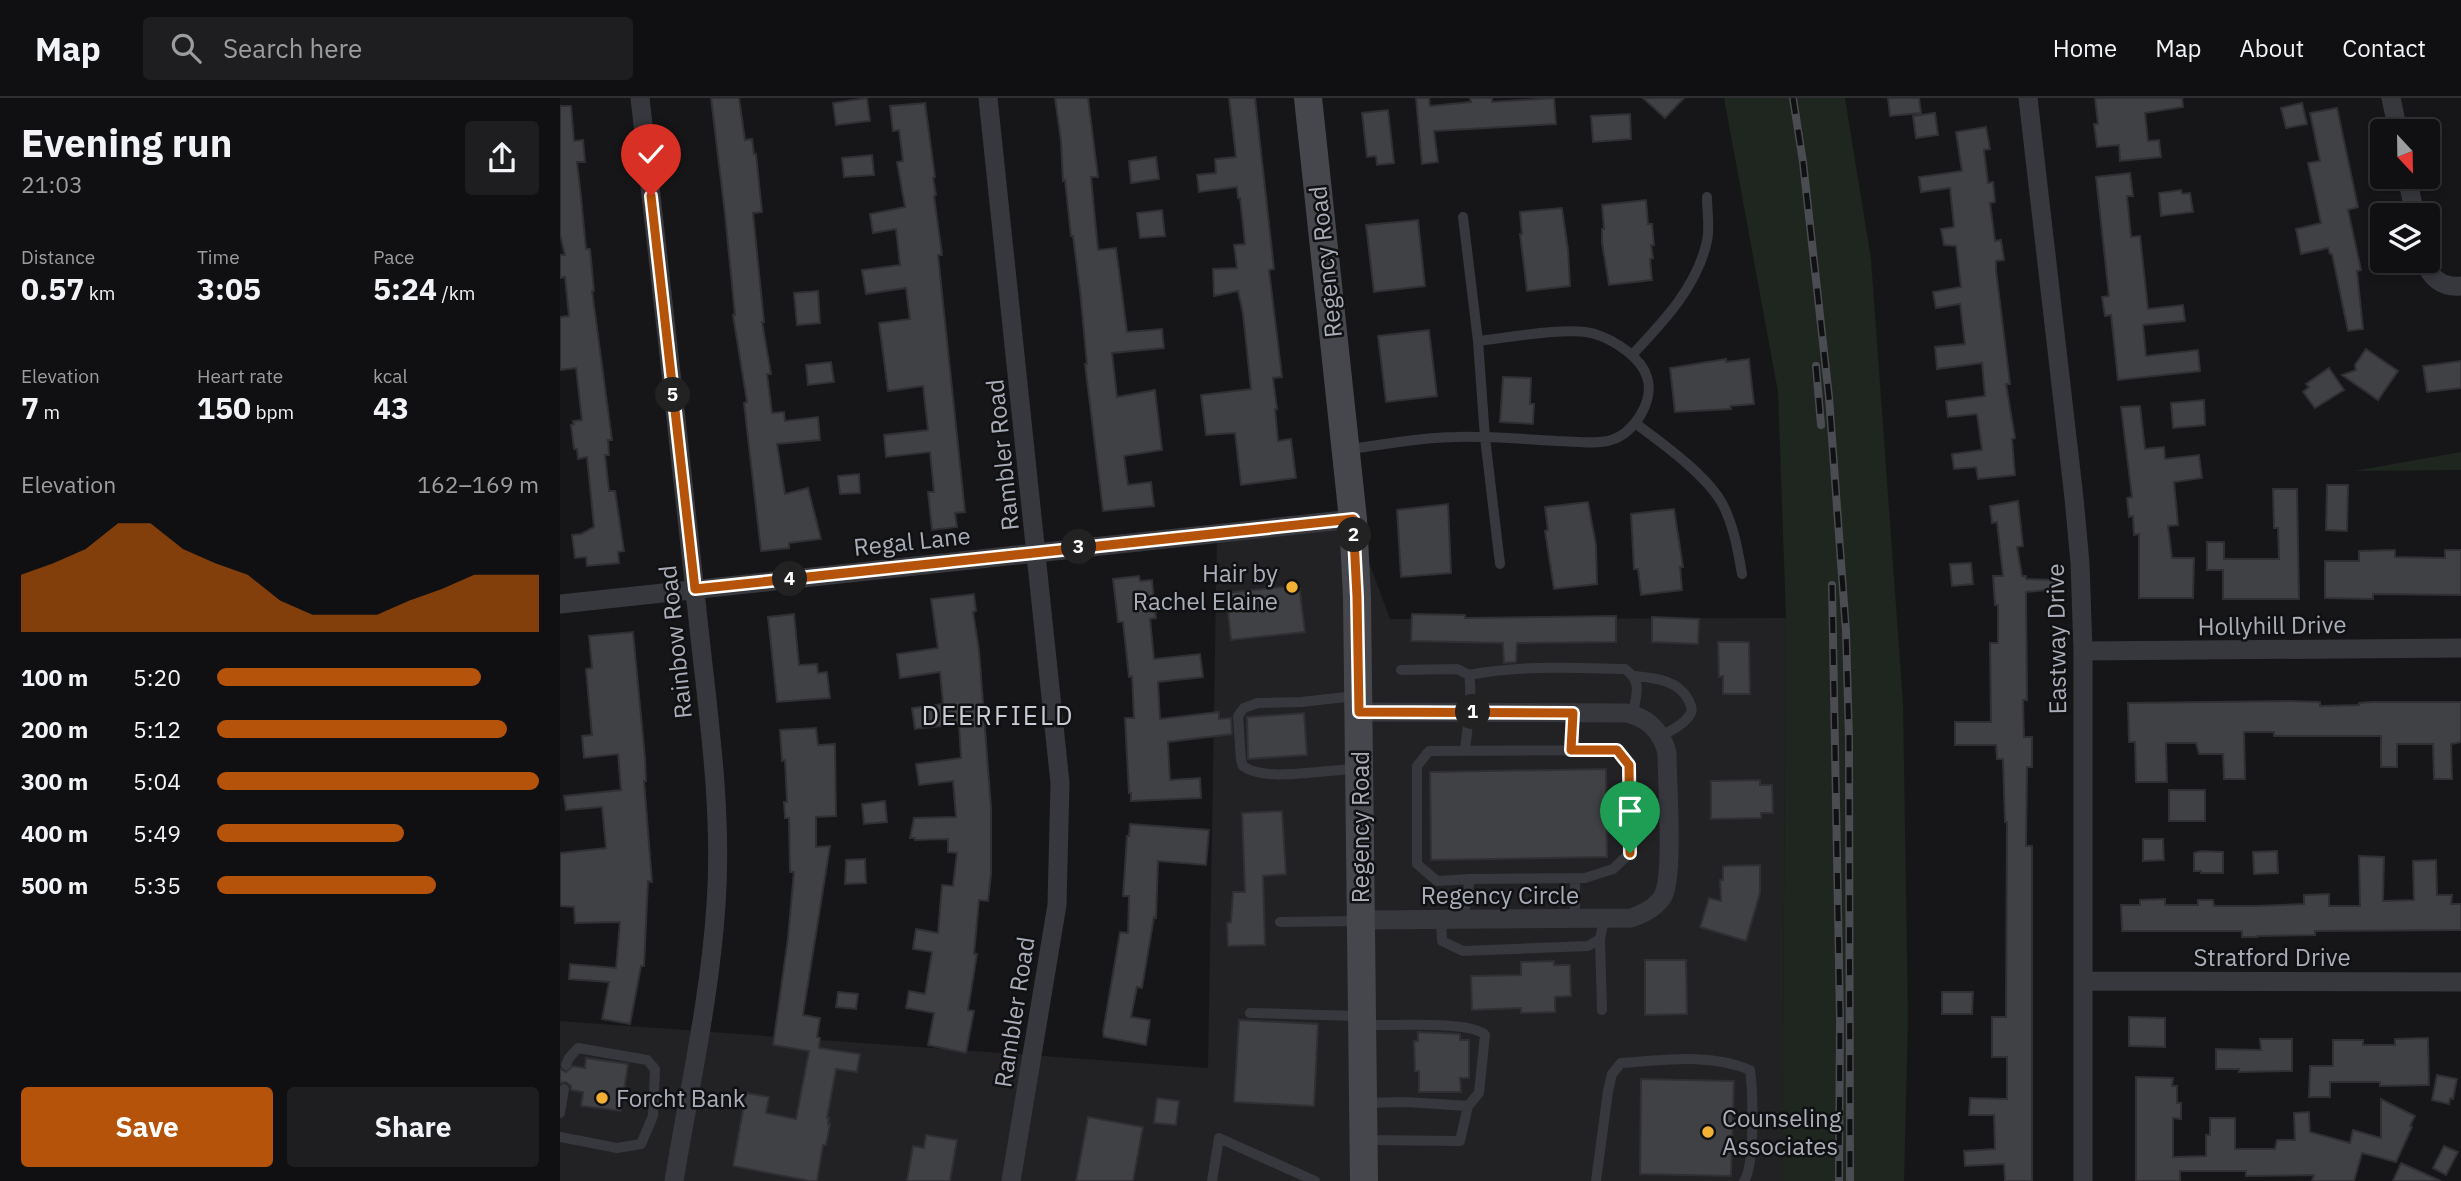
<!DOCTYPE html>
<html lang="en">
<head>
<meta charset="utf-8">
<style>
	:root { --surface:#101012; --page:#1e1e20; --text:#f1f3f6; --muted:#9c9d9f; --line:#303032; --accent:#b45309 }
	body { margin:0; font-family:"IBM Plex Sans",sans-serif; background:var(--page); color:var(--text); height:100vh; display:flex; flex-direction:column; font-size:26px; white-space:nowrap }
	* { box-sizing:border-box; margin:0 }
	p { font-size:23px; color:var(--muted) }
	.icon { flex:none; width:38px; height:38px; fill:none; stroke:currentColor; stroke-width:2; stroke-linecap:round; stroke-linejoin:round }
	.map { position:relative; flex:1; overflow:hidden }
	.panel { display:flex; flex-direction:column; background:var(--surface); width:560px }
	.panel>* { flex:none }
	.needle { width:46px; rotate:158deg }
	.fabs { position:absolute; left:1810px; top:21px; display:grid; gap:14px }
	.fabs a { display:grid; place-items:center; width:70px; height:70px; border-radius:7px; background:var(--surface); box-shadow:0 4px 10px #0003,0 0 0 2px var(--line); font-size:35px }
	.pin { position:absolute; display:grid; place-items:center; width:60px; height:60px; color:#fff; margin:-72px -30px; border-radius:50% 50% 50% 0; rotate:-45deg; box-shadow:0 0 7px #0007 }
	.pin .icon { rotate:45deg }
	.km { position:absolute; width:35px; height:35px; margin:-18px; border-radius:50%; background:#222; color:#fff; font-size:19px; line-height:35px; text-align:center }
	.round { display:grid; place-items:center; flex:none; width:74px; height:74px; border-radius:7px; background:var(--page) }
	.summary { display:flex; align-items:center; justify-content:space-between; height:119px; padding:0 21px }
	h1 { font-size:38px; font-weight:700; line-height:52px }
	.metrics { display:grid; grid-template-columns:repeat(3,1fr); gap:10px; height:119px; padding:7px 21px }
	.metrics div { display:grid; align-content:center }
	.metrics b { font-size:30px; font-weight:700 }
	.metrics small { font-size:19px; font-weight:400 }
	.metrics p { font-size:19px }
	.chart { height:196px; padding:14px 21px }
	.chart p { display:flex; justify-content:space-between }
	.chart svg { width:100%; height:126px; margin-top:7px; fill:var(--accent); opacity:.7 }
	.cta { display:flex; gap:14px; margin-top:auto; padding:14px 21px }
	.cta a { flex:1; height:80px; border-radius:7px; background:var(--accent); color:#fff; font-size:28px; font-weight:700; line-height:80px; text-align:center }
	.cta a+a { background:var(--page); color:var(--text) }
	ul { padding:0 21px; list-style:none; font-size:23px }
	li { display:grid; grid-template-columns:112px 84px 1fr; align-items:center; height:52px }
	li i { height:18px; border-radius:9px; background:var(--accent) }
	header { display:flex; align-items:center; gap:42px; box-sizing:border-box; height:98px; padding:0 35px; background:var(--surface); border-bottom:2px solid var(--line) }
	header strong { font-size:33px }
	nav { display:flex; gap:38px; margin-inline-start:auto; font-size:24px }
	.search { width:490px; height:63px; background:var(--page); display:flex; align-items:center; gap:18px; box-sizing:border-box; padding:0 24px; border-radius:7px; color:var(--muted); font-size:26px }
	main { display:flex; flex:1; min-height:0 }
	.map>svg:first-child { display:block }
</style>
</head>
<body>
<header>
<strong>Map</strong>
<div class="search"><svg class="icon" aria-label="search" viewBox="0 0 24 24"><circle cx="10" cy="10" r="6"/><path d="M15 15l6 6"/></svg>Search here</div>
<nav><a>Home</a><a>Map</a><a>About</a><a>Contact</a></nav>
</header>
<main>
<section class="panel">
<div class="summary"><div><h1>Evening run</h1><p>21:03</p></div><a class="round"><svg class="icon" aria-label="share" viewBox="0 0 24 24"><path d="M12 15V3M7 8l5-5 5 5M5 13v7h14v-7"/></svg></a></div>
<div class="metrics">
<div><p>Distance</p><b>0.57<small> km</small></b></div>
<div><p>Time</p><b>3:05</b></div>
<div><p>Pace</p><b>5:24<small> /km</small></b></div>
</div>
<div class="metrics">
<div><p>Elevation</p><b>7<small> m</small></b></div>
<div><p>Heart rate</p><b>150<small> bpm</small></b></div>
<div><p>kcal</p><b>43</b></div>
</div>
<div class="chart"><p><span>Elevation</span>162–169 m</p>
<svg viewBox="0 0 160 44" preserveAspectRatio="none"><path d="M0 44V24L10 20L20 15L30 6L40 6L50 15L60 20L70 24L80 33L90 38L100 38L110 38L120 33L130 29L140 24L150 24L160 24V44z"/></svg>
</div>
<ul>
<li><b>100 m</b>5:20<i style="width:82%"></i></li>
<li><b>200 m</b>5:12<i style="width:90%"></i></li>
<li><b>300 m</b>5:04<i style="width:100%"></i></li>
<li><b>400 m</b>5:49<i style="width:58%"></i></li>
<li><b>500 m</b>5:35<i style="width:68%"></i></li>
</ul>
<div class="cta"><a>Save</a><a>Share</a></div>
</section>
<div class="map">
<svg width="1901" height="1083" viewBox="0 0 1901 1083">
	<rect width="100%" height="100%" fill="#161618"/>
	<!-- built -->
	<path fill="#222225" d="M793,421L830,521L1226,520L1222,1083H0V923L648,970L657,435Z"/>
	<!-- green -->
	<path fill="#1e261f" d="M1164,0H1285L1311,161L1343,605L1348,921L1344,1083H1222L1226,520L1218,294Z
		M1901,354V372L1794,373Z"/>
	<!-- building -->
	<path fill="#404145" stroke="#303034" stroke-width="2" d="M151,0H179L185,42L192,41L194,56H196L202,114L193,115L204,224H202L211,276H207L212,315L224,314L225,323L258,319L260,342L217,346L225,396L248,390L261,441L229,445V450L201,453L184,305L187,304L173,217H175L165,116Z
		M307,0L310,23L276,27L273,5Z
		M495,0H528L538,79H531L538,152L556,150L567,234L602,231L604,250L552,255L557,299L595,292L602,352L564,358L568,387L591,384L594,408L543,413L525,266H527L520,193L513,138H511L505,82L503,83L501,43Z
		M669,0H695L714,171L709,172L722,279L713,280L717,311H715L718,343L731,341L736,380L681,387L675,335L646,337L641,297L691,291L683,216L678,193L654,198L653,171L677,170L674,147L685,146L680,100H678L677,89L639,94L637,77L656,75L655,61L676,59Z
		M856,0H869L870,8L911,4L910,0H932V4L994,0L996,26L874,33L878,64L862,66Z
		M1083,0H1124L1105,20Z
		M1328,0H1359L1361,15L1330,18Z
		M1535,0H1622L1623,9L1585,15L1588,43L1599,42L1601,59L1560,63L1559,47L1537,49L1534,26H1538Z
		M365,5L375,79L373,80L376,97L374,98L382,157H378L405,414L395,415L397,429L372,432L368,394H374L370,354L326,359L324,337L368,332L363,288L328,293L319,225L350,221L346,190L306,196L302,172L340,167L336,131L313,135L310,116L345,109L337,64L343,63L339,32L333,33L330,8Z
		M1742,5L1747,26L1726,30L1721,10Z
		M0,8H11L14,43L23,42L25,64H17L21,99L26,151H30L34,193H32L52,342H48L49,357H45L49,393H55L64,453L58,454L59,465L27,468L26,459L15,460L12,437L21,436L34,429L27,359L18,361L17,351H14L11,327L14,326L13,323L22,322L16,270L0,272V219L9,218L5,179L0,180V157H5L0,137Z
		M1777,10L1798,109L1788,112L1801,172L1797,173L1803,231L1788,233L1772,156H1770L1768,150L1741,156L1736,131L1761,125L1748,65L1760,63L1750,15Z
		M828,12L834,65L817,67L816,58L807,59L802,15Z
		M1375,15L1378,37L1356,40L1353,18Z
		M1070,16L1071,41L1033,44L1031,18Z
		M1426,29L1430,51L1424,52L1428,85L1433,84L1435,104L1430,105L1435,143L1441,142L1444,162L1436,163V172L1450,286H1446L1455,340L1452,341L1455,377L1418,381L1416,369L1394,371L1392,356L1422,352L1417,316L1388,319L1386,303L1425,298L1422,265L1377,271L1375,249L1405,246L1400,206L1376,210L1373,194L1401,189L1396,148L1384,147L1381,131L1394,129L1390,90L1361,94L1359,79L1402,73L1396,34Z
		M312,57L314,77L284,79L282,60Z
		M596,59L599,81L571,85L569,63Z
		M1570,75L1573,98H1567L1571,139L1580,138L1588,211L1623,207L1625,223L1583,227L1586,258L1638,252L1640,273L1558,282L1551,217L1545,218L1542,199L1549,198L1536,79Z
		M1621,92L1622,96L1630,95L1633,114L1601,118L1599,95Z
		M1086,102L1088,126H1092L1094,147H1091L1093,160L1090,161L1092,182L1049,187L1042,145V131H1044L1042,107Z
		M1002,110L1008,152L1010,188L967,193L960,136H962L960,114Z
		M602,112L605,138L580,140L577,115Z
		M858,122L865,188L814,194L806,127Z
		M258,193L260,225L237,227L234,195Z
		M869,232L877,298L826,304L818,238Z
		M1806,251L1838,273L1818,302L1782,277L1796,272L1795,267Z
		M1166,261V264L1189,261L1194,306L1170,308L1171,311L1115,314L1110,270Z
		M1901,263V290L1867,294L1863,268Z
		M271,264L274,284L248,287L246,267Z
		M1769,270L1784,292L1755,310L1743,294L1749,289L1746,286Z
		M943,279L971,280L970,306H974L973,326L940,324Z
		M1644,302L1645,327L1613,330L1611,305Z
		M1580,308L1585,351L1604,349L1605,361L1639,357L1642,380L1614,384L1618,427L1608,428L1612,460H1634L1633,500H1579V436L1574,437L1573,418L1569,419L1567,400L1572,399L1561,309Z
		M299,376L300,395L280,396L278,378Z
		M1767,387H1788L1787,433L1766,432Z
		M1713,391H1737L1739,501H1663V472H1647V444H1664V461H1719L1718,430H1714Z
		M1458,403L1463,448L1457,449L1462,478H1466V481L1496,482V491L1466,494L1467,602H1463L1464,639H1472V669H1467L1466,748H1472V1083H1445L1444,1066L1405,1068L1404,1053L1435,1051L1434,1017H1409L1410,1000L1447,1001V959H1432V919H1446L1447,724H1445L1443,661H1437L1436,647H1395V624H1431L1430,545H1438V507H1435L1433,478H1443L1437,424L1432,425L1430,408Z
		M1028,404L1036,447L1037,486L994,491L985,433L988,432L985,409Z
		M888,406L891,475L841,479L837,412Z
		M1114,411L1123,469H1120L1122,492L1081,497L1078,471H1074L1071,416Z
		M1835,452V459L1885,460V452H1901V497L1813,496V501L1765,500V463H1799V453Z
		M1411,465L1413,486L1392,488L1390,466Z
		M579,478L580,483L592,482L596,520L590,521L594,561L640,556L643,579L598,584L600,621L659,614V621L671,620L672,636L608,644L610,682L640,680L641,700L571,703V695H569L565,620H574L572,578L569,579L563,524H558L553,481Z
		M739,487L745,534L671,542L666,495Z
		M414,496L416,513L413,514L419,552L431,710V776L428,803L419,802L414,856H417L408,912L414,913L406,955L368,947L374,915L346,910L349,893L365,896L372,854L353,851L356,831L378,835L382,787L393,788L397,755L388,754V741L355,742V740H350L354,720L396,719L393,683L359,687L356,666L401,660L399,626L355,631L352,610L383,606L380,574L340,580L337,556L378,550L371,501Z
		M234,516L239,567L257,566L258,575L267,574L270,600L217,604L208,519Z
		M852,516L905,517V520L1056,518V544L957,545L956,564L944,565L943,545L851,543Z
		M1092,519L1139,521L1138,546L1092,544Z
		M73,534L85,660L86,683H84L92,784L88,783L84,868H81L70,926L42,921L49,884L9,881L10,866L56,870L60,824L15,825L14,809L0,808V755L46,750L42,709L6,712L4,698L61,692L58,656L24,660L22,638L32,637L26,571L32,570L29,538Z
		M1158,544H1189L1190,596H1163V578L1159,579Z
		M1730,603L1760,604V608L1799,607V605L1811,604H1901V644L1891,646L1892,681H1874L1873,646H1837V669H1821V638H1714V634H1684L1685,681H1664L1663,656H1639L1636,645H1606L1607,684H1576L1575,644H1569L1568,605Z
		M744,615L747,657L688,661L687,619Z
		M256,630L258,647L275,646L276,718L256,719V749L270,748L243,917L260,920L257,939L260,940L259,950L300,956L297,974L276,971L267,1020H269L268,1026H270L266,1047H263L257,1083H250L173,1068L186,995L209,999L206,1015L236,1021L249,953L213,947L228,840L234,774H230L229,720H225L224,704H227L225,662L222,663L220,632Z
		M1046,671L1047,759L871,762L870,674Z
		M1200,682V687H1212L1213,715H1201V720L1151,721V683Z
		M1609,692H1645V723H1609Z
		M325,703L327,724L304,726L302,706Z
		M722,713L726,776L703,778L705,847L668,848L667,825L671,824L673,794H685L682,715Z
		M570,726L649,732L646,767L598,763L596,820L594,819L582,890L577,889L571,919L590,922L586,947L544,939L543,934L560,834L568,835L569,798H563L567,738H569Z
		M1583,741H1603L1604,762L1583,763Z
		M1641,753L1663,754V775H1641V773H1634V755Z
		M1717,753L1718,775L1694,776L1693,754Z
		M1799,758L1824,759L1823,803L1854,802L1853,763L1876,762L1877,797H1892L1891,806H1901V832L1755,833V837L1697,838V839H1682V833H1562L1561,807H1580V802L1605,801V807H1638V802H1653L1654,808H1696L1744,806V797L1769,796V808H1800Z
		M305,761L306,785L285,786L286,762Z
		M1200,767V795L1186,843L1140,829L1149,800L1161,803L1160,782H1163V768Z
		M1085,862H1126L1127,916L1085,917Z
		M994,863V867H1010L1011,898L995,899V914L961,915V910L912,912L911,878L961,877V864Z
		M278,894L298,896L296,911L276,909Z
		M1382,894H1413L1412,916H1382Z
		M1569,919L1605,920V949L1569,948Z
		M679,922L758,926L754,1008L674,1004Z
		M858,934L900,936V942H909V980H900L901,994H859V973H855L854,943H858Z
		M1868,940L1869,987L1820,988V984H1770V999H1749L1750,968H1773V942H1803V947H1835V941Z
		M1700,941H1732V973L1679,974V971H1656V951L1701,952Z
		M26,960L68,966L61,1013L21,1008L23,994L11,992V988L6,984L0,985V971L6,974L13,968L25,970Z
		M1877,977L1897,981L1893,1001L1890,1000L1889,1006L1872,1002Z
		M1576,979L1613,980L1612,988H1617V1005H1621V1021L1613,1020V1059L1646,1058V1037H1650V1020H1675V1051H1715L1717,1042H1735L1734,1015L1749,1014L1750,1034L1790,1045L1793,1032L1821,1040V1001L1855,1018L1850,1028L1852,1029L1836,1064L1802,1055L1794,1083H1752L1754,1077L1686,1078V1073H1620V1083H1576Z
		M1081,981L1174,983L1171,1078L1080,1076Z
		M597,1000L619,1003L616,1027L594,1025Z
		M528,1019L583,1029L573,1083H516Z
		M366,1037L397,1042L390,1083H347L353,1048L364,1050Z
		M1884,1048L1898,1054L1886,1077L1873,1070Z
		M1841,1065L1881,1083H1833Z"/>
	<g fill="none" stroke-linecap="round" stroke-linejoin="round">
		<!-- lane -->
		<path stroke="#37383d" stroke-width="10" d="M918,243L925,340L940,466
			M1072,257C1103,224 1137,189 1147,143C1150,130 1147,113 1147,99
			M1075,325C1102,345 1148,378 1163,407C1174,429 1178,453 1182,476
			M789,351C824,347 861,339 896,339C929,338 963,341 997,343C1013,343 1035,347 1051,342C1074,336 1095,302 1087,279C1081,259 1054,242 1035,236C1010,228 946,240 918,243L903,119
			M841,572L897,571L909,577C913,596 907,631 905,653
			M909,577C960,567 1013,570 1065,571C1083,584 1076,596 1073,616
			M1074,578C1095,580 1119,582 1129,603C1132,609 1133,613 1129,618C1123,627 1110,633 1101,638
			M795,598L741,604L698,605L684,610L678,618L681,662L683,668C705,685 768,671 797,671
			M1011,652L1013,615
			M1015,780V821
			M881,822L882,843L903,853L1028,848L1040,841L1044,821
			M903,822L910,781L1025,780L1053,771L1070,755L1069,667L1057,652L869,653L857,668V766L877,783L910,781
			M720,824L797,823
			M1040,841L1042,912
			M690,915L798,918
			M804,1005L846,1004L908,1008L919,995L925,937C912,922 827,928 804,927
			M0,1015L4,991
			M0,1039L57,1050L81,1046L93,1018L95,971L87,962L18,950L9,960L6,967
			M807,1042L900,1043L908,1008
			M652,1083L659,1040L755,1083
			M1036,1083L1048,993L1052,976L1061,965C1103,962 1151,955 1190,972C1193,992 1195,1069 1184,1083"/>
		<!-- street -->
		<path stroke="#37383d" stroke-width="19" d="M80,0C99,171 119,341 137,512C147,609 163,709 156,807C150,899 129,992 114,1083
			M428,0L500,685L497,807L451,1083
			M1468,0L1514,400L1520,465L1523,553V1083
			M1831,0L1838,33
			M1847,79L1855,117
			M1864,163C1871,180 1881,190 1901,188
			M0,506L793,421
			M1523,553L1901,550
			M799,614L1067,615C1088,620 1102,634 1107,655C1107,683 1114,778 1103,798C1096,810 1083,816 1071,820L801,822
			M1523,883L1901,884"/>
		<!-- secondary -->
		<path stroke="#45474d" stroke-width="28" d="M748,0L793,421L797,499L804,1083"/>
		<defs>
			<path id="rail" d="M1233,0L1243,64L1269,299L1286,533L1289,641L1290,1083
				M1256,268L1261,327
				M1272,487L1280,921L1279,1083"/>
		</defs>
		<!-- rail casing -->
		<use href="#rail" stroke="#4a4c52" stroke-width="8"/>
		<!-- rail -->
		<use href="#rail" stroke="#111113" stroke-width="5" stroke-dasharray="16" stroke-linecap="butt"/>
	</g>
	<g fill="none" stroke-linecap="round" stroke-linejoin="round">
		<defs>
			<path id="route" d="M91,98L135,491L793,421L797,499L799,614L1013,615L1011,652H1057L1069,667L1070,755"/>
		</defs>
		<!-- route casing -->
		<use href="#route" stroke="#fff" stroke-width="14"/>
		<!-- route -->
		<use href="#route" stroke="#b45309" stroke-width="9"/>
	</g>
	<!-- markers -->
	<g fill="#f2b134" stroke="#111113" stroke-width="2.5">
		<circle cx="732" cy="489" r="7"/>
		<circle cx="42" cy="1000" r="7"/>
		<circle cx="1148" cy="1034" r="7"/>
	</g>
	<g text-anchor="middle" dominant-baseline="central" stroke-width="5" stroke-linejoin="round" paint-order="stroke">
		<!-- street labels -->
		<g font-size="24" fill="#a8adb8" stroke="#111113">
			<text transform="translate(765 164) rotate(-96)">Regency Road</text>
			<text transform="translate(442 357) rotate(-96)">Rambler Road</text>
			<text transform="translate(352 443) rotate(-6)">Regal Lane</text>
			<text transform="translate(1712 527) rotate(-1)">Hollyhill Drive</text>
			<text transform="translate(1496 541) rotate(-91)">Eastway Drive</text>
			<text transform="translate(115 544) rotate(-96)">Rainbow Road</text>
			<text transform="translate(800 729) rotate(-90)">Regency Road</text>
			<text x="940" y="797">Regency Circle</text>
			<text x="1712" y="859">Stratford Drive</text>
			<text transform="translate(454 914) rotate(-81)">Rambler Road</text>
		</g>
		<!-- poi labels -->
		<g font-size="24" fill="#a8adb8" stroke="#111113" text-anchor="start">
			<text x="718" y="475" text-anchor="end">Hair by<tspan x="718" dy="28">Rachel Elaine</tspan></text>
			<text x="56" y="1000">Forcht Bank</text>
			<text x="1162" y="1020">Counseling<tspan x="1162" dy="28">Associates</tspan></text>
		</g>
		<!-- neighbourhood labels -->
		<g font-size="26" letter-spacing="2" fill="#c9ccd4" stroke="#111113">
			<text x="438" y="617">DEERFIELD</text>
		</g>
	</g>
</svg>
<div class="fabs">
<a><svg class="needle" viewBox="-14 -14 28 28"><path d="M0-13l5 13h-10z" fill="#e53935"/><path d="M0 13l5-13h-10z" fill="#9c9d9f"/></svg></a>
<a><svg class="icon" aria-label="layers" viewBox="0 0 24 24"><path d="M12 4l9 5-9 5-9-5zM3 14l9 5 9-5"/></svg></a>
</div>
<div class="pin" style="left:1070px;top:755px;background:#1e9e55"><svg class="icon" aria-label="arrive" viewBox="0 0 24 24"><path d="M6 21V4h12l-3 4 3 4H6"/></svg></div>
<div class="pin" style="left:91px;top:98px;background:#d93025"><svg class="icon" aria-label="check" viewBox="0 0 24 24"><path d="M5 12l5 5 9-10"/></svg></div>
<b class="km" style="left:913px;top:614px">1</b>
<b class="km" style="left:794px;top:437px">2</b>
<b class="km" style="left:519px;top:449px">3</b>
<b class="km" style="left:230px;top:481px">4</b>
<b class="km" style="left:113px;top:297px">5</b>
</div>
</main>
</body>
</html>
